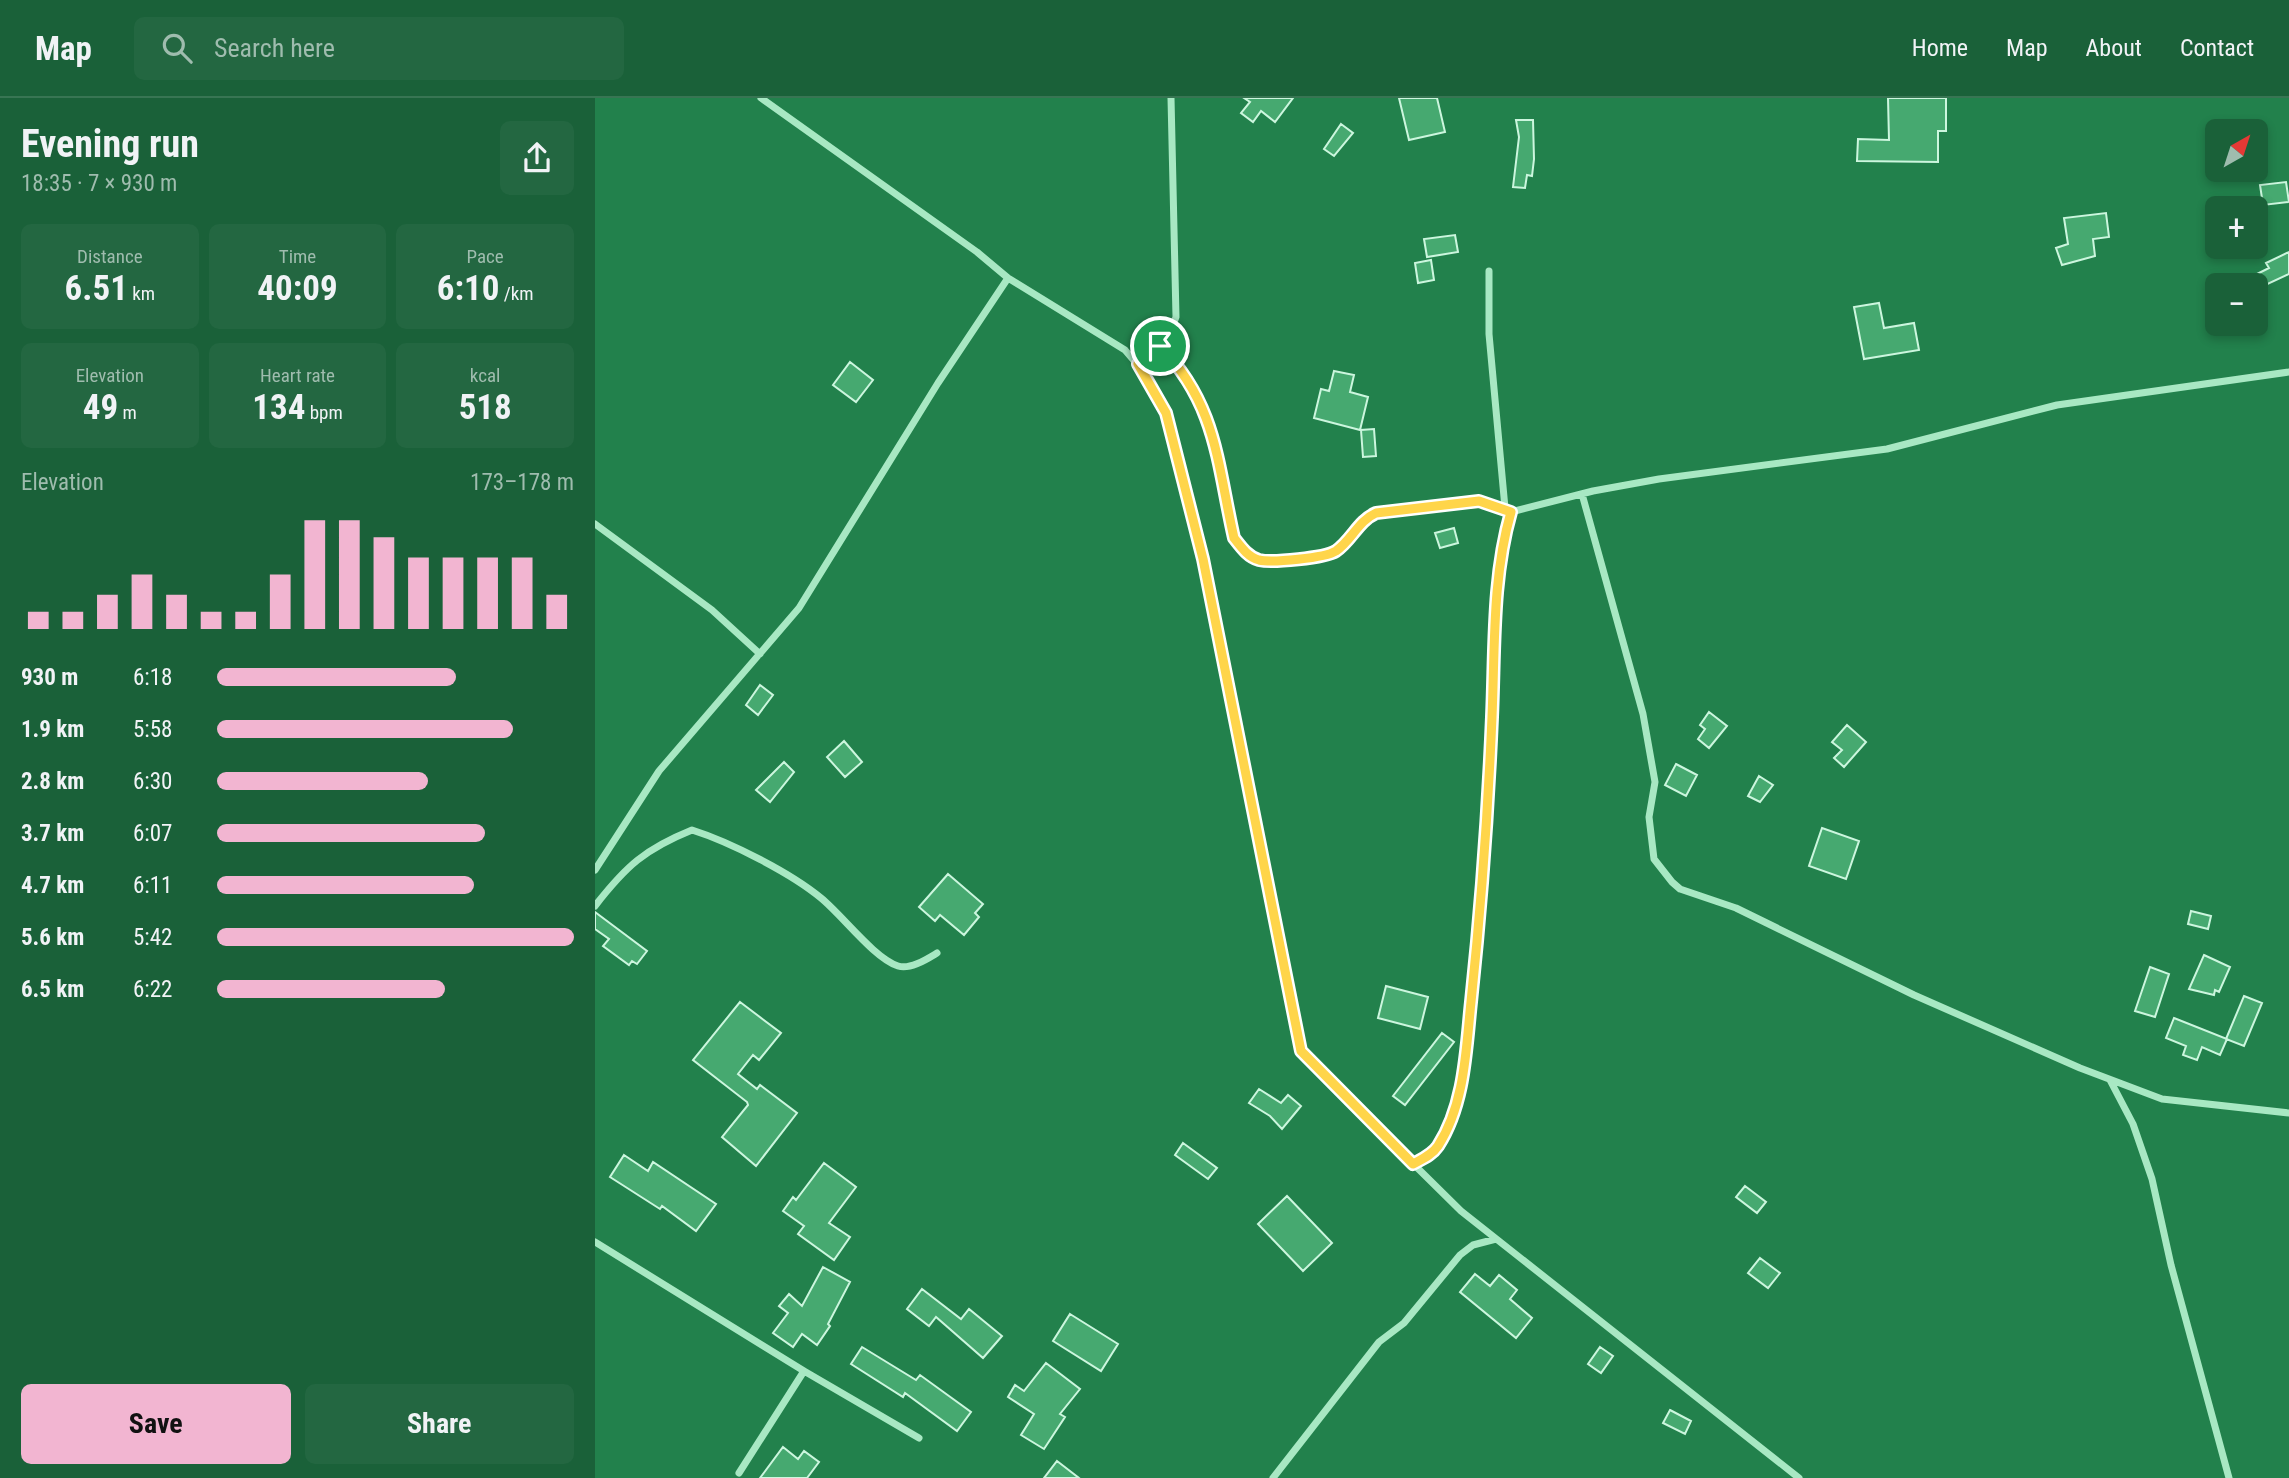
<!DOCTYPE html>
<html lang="en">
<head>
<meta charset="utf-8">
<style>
	:root { --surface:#1a6139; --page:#236741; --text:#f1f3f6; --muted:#9fbcae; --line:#387553; --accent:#f2b5d1 }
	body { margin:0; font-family:"Roboto Condensed",sans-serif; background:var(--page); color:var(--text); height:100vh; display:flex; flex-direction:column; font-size:26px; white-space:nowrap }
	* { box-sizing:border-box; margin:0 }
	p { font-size:23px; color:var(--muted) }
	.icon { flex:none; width:38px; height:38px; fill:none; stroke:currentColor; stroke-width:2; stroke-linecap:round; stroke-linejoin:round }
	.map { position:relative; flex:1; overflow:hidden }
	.drawer { display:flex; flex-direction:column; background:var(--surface); width:595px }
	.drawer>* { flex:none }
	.needle { width:46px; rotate:39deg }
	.fabs { position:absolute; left:1610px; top:21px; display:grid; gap:14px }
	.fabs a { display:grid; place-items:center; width:63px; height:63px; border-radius:10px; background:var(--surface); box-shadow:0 4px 10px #0003; font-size:35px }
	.pin { position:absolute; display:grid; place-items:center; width:60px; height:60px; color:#fff; margin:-30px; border:4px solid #fff; border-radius:50%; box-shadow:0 2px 7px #0007 }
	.round { display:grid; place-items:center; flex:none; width:74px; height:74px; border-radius:10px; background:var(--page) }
	.headline { display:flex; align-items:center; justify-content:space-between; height:119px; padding:0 21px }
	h1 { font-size:38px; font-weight:700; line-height:52px }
	.figures { display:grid; grid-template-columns:repeat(3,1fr); gap:10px; height:119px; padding:7px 21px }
	.figures div { display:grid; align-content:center; border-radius:10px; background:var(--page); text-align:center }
	.figures b { font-size:35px; font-weight:700 }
	.figures small { font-size:19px; font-weight:400 }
	.figures p { font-size:19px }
	.chart { height:196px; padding:14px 21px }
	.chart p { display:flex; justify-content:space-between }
	.chart svg { width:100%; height:126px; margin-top:7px; stroke:var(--accent); stroke-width:6 }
	.primary-button { display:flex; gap:14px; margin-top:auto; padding:14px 21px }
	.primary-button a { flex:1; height:80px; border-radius:10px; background:var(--accent); color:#111; font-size:28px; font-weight:700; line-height:80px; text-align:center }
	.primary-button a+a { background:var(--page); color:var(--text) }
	ul { padding:0 21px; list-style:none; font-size:23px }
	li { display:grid; grid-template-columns:112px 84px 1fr; align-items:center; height:52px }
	li i { height:18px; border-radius:9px; background:var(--accent) }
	header { display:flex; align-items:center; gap:42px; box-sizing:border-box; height:98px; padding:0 35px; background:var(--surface); border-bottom:2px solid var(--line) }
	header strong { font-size:33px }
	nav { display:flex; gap:38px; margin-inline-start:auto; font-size:24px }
	.search { width:490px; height:63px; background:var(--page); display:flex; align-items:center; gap:18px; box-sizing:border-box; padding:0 24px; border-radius:10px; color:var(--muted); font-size:26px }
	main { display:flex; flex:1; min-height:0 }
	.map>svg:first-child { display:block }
</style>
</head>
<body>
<header>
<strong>Map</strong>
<div class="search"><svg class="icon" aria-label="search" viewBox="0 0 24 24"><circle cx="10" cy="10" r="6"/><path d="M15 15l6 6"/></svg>Search here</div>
<nav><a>Home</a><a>Map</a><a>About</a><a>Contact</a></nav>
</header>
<main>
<section class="drawer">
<div class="headline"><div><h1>Evening run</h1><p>18:35 · 7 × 930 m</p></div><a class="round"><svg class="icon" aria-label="share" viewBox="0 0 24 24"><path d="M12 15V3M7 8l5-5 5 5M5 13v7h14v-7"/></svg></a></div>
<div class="figures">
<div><p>Distance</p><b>6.51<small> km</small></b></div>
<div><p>Time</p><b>40:09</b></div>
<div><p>Pace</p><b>6:10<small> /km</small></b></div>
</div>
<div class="figures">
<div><p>Elevation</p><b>49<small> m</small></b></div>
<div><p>Heart rate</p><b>134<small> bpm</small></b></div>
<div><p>kcal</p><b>518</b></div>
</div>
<div class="chart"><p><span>Elevation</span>173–178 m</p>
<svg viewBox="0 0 160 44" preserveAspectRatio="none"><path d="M5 44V38M15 44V38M25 44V32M35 44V25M45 44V32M55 44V38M65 44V38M75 44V25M85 44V6M95 44V6M105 44V12M115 44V19M125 44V19M135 44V19M145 44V19M155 44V32"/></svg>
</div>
<ul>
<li><b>930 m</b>6:18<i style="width:67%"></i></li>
<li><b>1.9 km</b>5:58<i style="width:83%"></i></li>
<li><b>2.8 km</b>6:30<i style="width:59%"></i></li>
<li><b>3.7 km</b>6:07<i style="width:75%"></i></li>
<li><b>4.7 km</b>6:11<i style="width:72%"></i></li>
<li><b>5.6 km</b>5:42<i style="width:100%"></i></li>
<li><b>6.5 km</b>6:22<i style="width:64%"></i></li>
</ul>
<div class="primary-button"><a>Save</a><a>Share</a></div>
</section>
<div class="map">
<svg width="1694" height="1380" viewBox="0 0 1694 1380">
	<rect width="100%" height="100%" fill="#22814c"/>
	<!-- building -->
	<path fill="#46a970" stroke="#ccf6de" stroke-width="2" d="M649,0H698L680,24L666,13L658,24L646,15L655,4Z
		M804,0H842L850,34L814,42Z
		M1293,0H1351V33H1343V64L1262,63L1263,41L1294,42Z
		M921,22H938L939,61L937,78L932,77L930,90L918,89L924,39Z
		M746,26L758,35L739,58L729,51Z
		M1691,84L1694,104L1668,107L1665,87Z
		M1511,115L1514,139L1498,141L1500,158L1467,167L1461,150L1473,146L1469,120Z
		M860,137L863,154L832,159L829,141Z
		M1694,154V176L1664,190L1658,178L1674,170L1671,165Z
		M836,162L839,182L823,185L820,165Z
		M1284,205L1289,230L1319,225L1324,252L1269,261L1259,209Z
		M255,264L278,282L261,304L238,287Z
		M739,273L759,277L755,294L773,299L765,332L719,320L726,291L734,293Z
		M779,331L781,358L768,359L766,332Z
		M859,430L863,445L845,450L840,435Z
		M165,587L178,597L163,617L151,607Z
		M1114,614L1132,628L1114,650L1103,641L1110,631L1105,627Z
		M1252,627L1271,644L1249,669L1239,660L1247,652L1237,644Z
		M249,643L267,664L250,679L232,659Z
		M189,664L199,674L175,704L161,692Z
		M1081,666L1102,677L1091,698L1070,687Z
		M1164,678L1178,687L1165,704L1153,698Z
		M1227,730L1264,743L1251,781L1214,768Z
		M353,776L388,806L380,815L384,819L369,837L345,817L340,823L324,809Z
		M1596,813L1616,818L1613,831L1593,826Z
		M0,814L52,853L42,866L37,863L34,867L8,848L14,841L0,831Z
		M1609,857L1635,869L1624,894L1620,892L1619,897L1594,891Z
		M1555,869L1574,876L1560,919L1540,913Z
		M791,888L833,899L825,931L783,920Z
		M1649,898L1667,905L1649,948L1631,941Z
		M145,904L186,935L164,962L158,957L143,976L162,991L165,987L202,1015L161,1068L127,1039L153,1007L152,1004L98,962Z
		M1579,920L1632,941L1625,957L1607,949L1602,962L1588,957L1591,948L1571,940Z
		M847,935L859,944L810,1007L798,998Z
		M664,991L686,1005L693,997L706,1008L687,1031L675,1018L654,1005Z
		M588,1045L622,1070L613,1081L580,1057Z
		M29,1057L53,1073L58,1064L121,1106L101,1133L67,1108L65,1111L15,1079Z
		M229,1065L261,1089L234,1125L255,1139L239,1162L203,1136L209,1128L188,1113L198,1099L201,1102Z
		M1150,1088L1171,1104L1162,1115L1141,1099Z
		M692,1098L737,1145L708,1173L663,1126Z
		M1165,1160L1185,1175L1173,1190L1153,1175Z
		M228,1169L255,1184L233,1226L235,1228L222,1247L207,1236L198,1249L178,1235L193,1215L184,1208L194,1196L207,1208Z
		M880,1176L895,1188L904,1177L922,1192L915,1201L937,1220L921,1240L865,1194Z
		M327,1191L366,1221L374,1211L407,1238L388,1260L341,1219L334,1228L312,1211Z
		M475,1216L523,1246L506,1273L458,1243Z
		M267,1249L321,1282L325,1277L376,1314L362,1333L310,1295L308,1299L256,1266Z
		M1005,1249L1018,1258L1006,1275L993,1266Z
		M451,1265L485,1291L465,1316L470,1319L449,1351L426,1337L439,1316L413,1299L420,1287L429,1293Z
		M1075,1312L1096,1323L1090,1336L1068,1325Z
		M188,1349L203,1361L209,1353L224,1364L212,1380H165Z
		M462,1363L484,1380H449Z"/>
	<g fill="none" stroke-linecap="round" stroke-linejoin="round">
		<!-- street -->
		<path stroke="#a8e8c3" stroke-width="7" d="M166,0L382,154L413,180L530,252L553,279L571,315L608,461L703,940L711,960L866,1113L1204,1380
			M894,173V236L910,410
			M565,248C622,307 622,365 639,440C646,449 653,459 664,462C678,465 730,460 741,453C757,442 763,423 781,415L883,403L916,414L998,393L1064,381L1292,351L1462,307L1694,274
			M543,266C562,252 574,241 581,219L576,0
			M987,396L1048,616L1060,684L1054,719L1059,761L1077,784L1085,791L1141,810L1319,897L1485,970L1567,1001L1694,1015
			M0,426L117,512L165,556
			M0,772L64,673L204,510L343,285L413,180
			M0,808C31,768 50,751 97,732C135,744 196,775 226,800C248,818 279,860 303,868C315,872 332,861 342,855
			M1515,982L1538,1026L1557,1081L1576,1167L1634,1380
			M818,1066C828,1061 837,1057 843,1047C870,1008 870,955 875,910C886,814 893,716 897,619C900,551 897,480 916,414
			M0,1144L209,1273L144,1375
			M209,1273L324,1340
			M678,1380L784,1244L809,1225L865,1157L878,1147L901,1141"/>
	</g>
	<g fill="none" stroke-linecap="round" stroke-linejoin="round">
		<defs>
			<path id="route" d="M565,248C622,307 622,365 639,440C646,449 653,459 664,462C677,465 730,460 741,453C757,442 763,423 781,415L884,403L916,414C897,480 900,551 897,619C893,714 886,810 876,904C871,951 870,1006 843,1048C837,1057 827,1061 818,1066L706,953L608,461L571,315L543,266Z"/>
		</defs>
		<!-- route casing -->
		<use href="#route" stroke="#fff" stroke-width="14"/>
		<!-- route -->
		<use href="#route" stroke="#ffd54a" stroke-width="9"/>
	</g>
</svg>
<div class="fabs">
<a><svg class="needle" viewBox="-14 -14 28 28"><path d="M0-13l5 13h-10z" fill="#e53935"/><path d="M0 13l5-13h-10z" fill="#9fbcae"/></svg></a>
<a>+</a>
<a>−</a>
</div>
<div class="pin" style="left:565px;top:248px;background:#1e9e55"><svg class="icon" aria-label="arrive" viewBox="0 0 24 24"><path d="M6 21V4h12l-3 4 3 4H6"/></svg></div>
</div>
</main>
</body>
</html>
